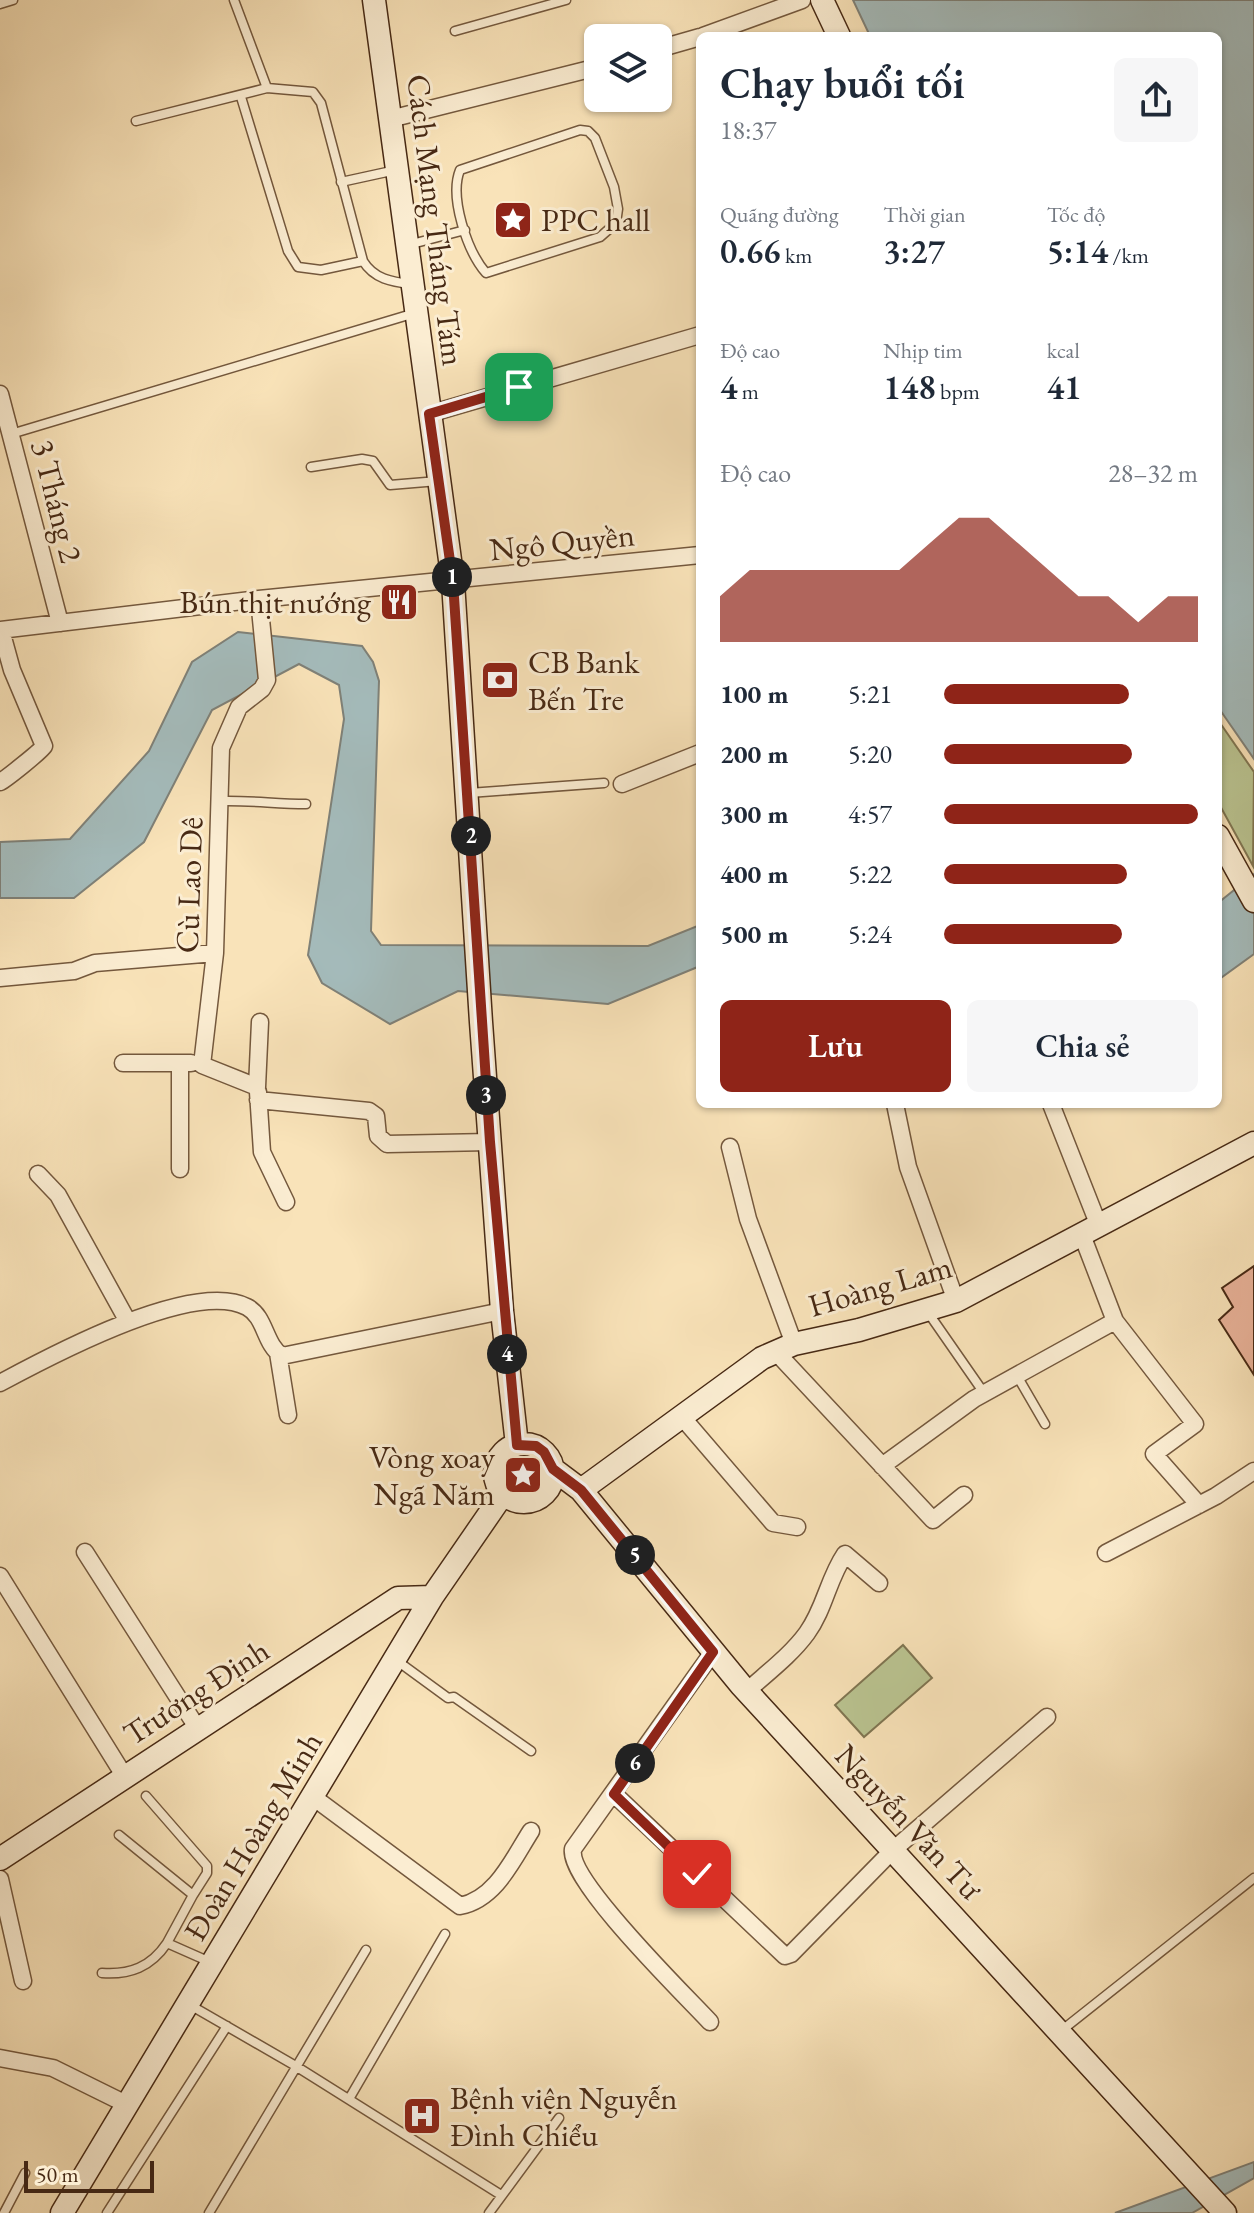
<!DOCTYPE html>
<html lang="vi">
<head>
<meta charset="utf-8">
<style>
	:root { --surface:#fff; --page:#f6f6f7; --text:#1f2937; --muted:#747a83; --accent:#8f2418 }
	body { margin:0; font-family:"EB Garamond",serif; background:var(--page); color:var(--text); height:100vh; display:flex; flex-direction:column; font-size:30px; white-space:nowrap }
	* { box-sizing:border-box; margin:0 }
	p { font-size:26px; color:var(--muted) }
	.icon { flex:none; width:44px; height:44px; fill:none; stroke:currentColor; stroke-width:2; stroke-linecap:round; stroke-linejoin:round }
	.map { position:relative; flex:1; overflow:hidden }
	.sheet { position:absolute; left:696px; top:32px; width:526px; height:1076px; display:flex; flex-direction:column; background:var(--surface); border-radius:12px; box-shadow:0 2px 6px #0004 }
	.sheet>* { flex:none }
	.buttons { position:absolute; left:584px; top:24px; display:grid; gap:16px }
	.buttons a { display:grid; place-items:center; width:88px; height:88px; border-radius:12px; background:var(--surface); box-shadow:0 2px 6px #0004; font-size:40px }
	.scale { position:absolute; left:24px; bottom:20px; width:130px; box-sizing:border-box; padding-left:8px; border:4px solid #472914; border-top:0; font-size:22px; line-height:28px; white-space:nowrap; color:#472914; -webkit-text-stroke:6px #fbedd2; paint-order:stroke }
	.pin { position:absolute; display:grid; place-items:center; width:68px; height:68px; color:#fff; margin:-34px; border-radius:16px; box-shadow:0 4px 12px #0006 }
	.km { position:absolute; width:40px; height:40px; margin:-20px; border-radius:50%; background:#222; color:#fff; font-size:22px; line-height:40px; text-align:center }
	.round { display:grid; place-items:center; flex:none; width:84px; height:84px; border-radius:12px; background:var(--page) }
	.overview { display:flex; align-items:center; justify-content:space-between; height:136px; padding:0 24px }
	h1 { font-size:44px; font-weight:600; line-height:60px }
	.stats { display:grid; grid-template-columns:repeat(3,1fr); gap:12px; height:136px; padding:8px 24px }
	.stats div { display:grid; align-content:center }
	.stats b { font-size:34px; font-weight:600 }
	.stats small { font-size:22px; font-weight:400 }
	.stats p { font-size:22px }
	.chart { height:224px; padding:16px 24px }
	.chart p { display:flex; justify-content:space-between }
	.chart svg { width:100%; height:144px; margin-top:8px; fill:var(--accent); opacity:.7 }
	.action { display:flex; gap:16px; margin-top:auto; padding:16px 24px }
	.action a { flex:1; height:92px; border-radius:12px; background:var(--accent); color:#fff; font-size:32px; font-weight:600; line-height:92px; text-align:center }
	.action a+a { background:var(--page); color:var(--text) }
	ul { padding:0 24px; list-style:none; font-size:26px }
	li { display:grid; grid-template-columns:128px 96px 1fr; align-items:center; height:60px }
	li i { height:20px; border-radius:10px; background:var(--accent) }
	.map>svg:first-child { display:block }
</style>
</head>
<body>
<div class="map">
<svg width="1254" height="2213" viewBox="0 0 1254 2213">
	<rect width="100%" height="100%" fill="#f9e3b9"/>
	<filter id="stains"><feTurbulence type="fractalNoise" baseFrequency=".0025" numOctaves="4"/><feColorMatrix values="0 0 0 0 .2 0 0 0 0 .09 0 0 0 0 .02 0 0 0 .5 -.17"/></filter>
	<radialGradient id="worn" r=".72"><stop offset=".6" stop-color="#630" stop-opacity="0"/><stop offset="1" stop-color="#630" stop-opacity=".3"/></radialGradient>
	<!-- green -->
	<path fill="#bac491" stroke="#807652" stroke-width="2" d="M1218,720L1254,772L1253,866L1218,802Z
		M504 1473a21 21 0 1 1 42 0a21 21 0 1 1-42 0Z
		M903,1645L932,1678L864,1737L835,1705Z"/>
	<!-- water -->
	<path fill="#a4bbbb" stroke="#7f8178" stroke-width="2" d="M853,0H1254V759L1218,707V36H870Z
		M238,632L362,646L373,662L379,681L371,931L381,945L648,946L700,925V966L608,1004L458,991L390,1024L322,983L308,955L344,719L339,685L299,664L212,710L144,842L74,898H0V842L70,839L149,751L192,662Z
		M1254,874V954L1218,980V903Z
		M1254,2162V2178L1192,2213H1115Z"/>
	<!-- building -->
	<path fill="#e9b299" stroke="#472914" stroke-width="2" d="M1254,1266V1375L1219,1320L1233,1307L1222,1288Z"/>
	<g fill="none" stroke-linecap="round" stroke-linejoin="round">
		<defs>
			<path id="lane" d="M234,0L267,88
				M0,4L13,0
				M455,31L566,0
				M241,97L288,251L298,267L321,270L363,261
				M136,121L267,88L313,92L321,103L363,261C374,279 392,282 411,284
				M580,130L588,131L595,138L614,187L618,209L616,223L600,237L486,273C467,251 449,197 460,170Z
				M341,182L396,170
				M408,245L465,230
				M11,434L415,313
				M311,467L362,459L373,461L390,485L438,481
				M469,793L604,783
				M220,801C250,800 276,804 306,804
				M927,1311L984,1393
				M1016,1374L1045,1424
				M396,1660L448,1698L454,1697L531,1751
				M146,1796L207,1866V1873L193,1895
				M119,1835L193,1895L167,1943L210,1962
				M102,1973C130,1975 151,1967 167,1943
				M190,2005L294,2065L501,2195
				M1061,2031L1254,1878
				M349,2099L445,1934
				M4,2213L25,2173
				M107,2213L227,2026
				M209,2213L366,1950
				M489,2213L559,2118"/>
			<path id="street" d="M703,36L802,0
				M658,49L700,37
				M390,119L598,67
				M0,394L60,623
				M429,414L700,335
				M259,599L267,680L262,689L239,707L221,748L215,953L202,1065L257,1087L260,1022
				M0,630L259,599L700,555
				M0,782C6,779 41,751 44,746L12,670L1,630
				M622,784L700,753
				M0,978L74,971L95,963L215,953
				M123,1063H191
				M258,1092L262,1152L286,1202
				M258,1100L369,1111L376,1116L378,1136L387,1144L490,1142
				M895,1104L908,1167L956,1301
				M1051,1104L1099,1226
				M730,1147L748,1219L794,1344
				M180,1169V1063
				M38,1174L58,1195L127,1320
				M1082,1235L1115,1321L1195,1424L1154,1454L1199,1505
				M776,1352L933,1520L964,1495
				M278,1353L288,1415
				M0,1383C50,1356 193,1279 247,1307C266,1317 264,1344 282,1356L502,1311
				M682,1417L773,1523L797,1527
				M882,1466L974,1399L1115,1321
				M85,1552L198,1729
				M1106,1553L1216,1496L1254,1471
				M0,1576L125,1777
				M747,1691C767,1673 791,1655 807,1633C825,1608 828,1579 845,1554L879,1583
				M614,1794L785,1956L791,1954L892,1851L1047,1717
				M313,1797L460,1906C496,1899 513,1859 531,1831
				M0,1879L23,1981
				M710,2022C684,1994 567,1880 573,1849L713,1652
				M0,2058L53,2068L128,2105"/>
			<path id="secondary" d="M374,0L453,582L481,1022L502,1311L517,1445
				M822,0L839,36
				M1218,836L1254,901
				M495 1473a29 29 0 1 1 58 0a29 29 0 1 1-58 0Z
				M553,1469L581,1490L741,1685L1225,2213
				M581,1490L762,1358L794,1344L859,1330L956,1301L1254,1143
				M0,1859L398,1598L432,1597
				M62,2213L432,1597L503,1494"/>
		</defs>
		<!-- lane casing -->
		<use href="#lane" stroke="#74583d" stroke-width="11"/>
		<!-- street casing -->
		<use href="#street" stroke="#74583d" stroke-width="19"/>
		<!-- secondary casing -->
		<use href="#secondary" stroke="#472914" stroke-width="25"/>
		<!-- lane -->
		<use href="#lane" stroke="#fbedd2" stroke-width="8"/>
		<!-- street -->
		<use href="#street" stroke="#fbedd2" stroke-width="16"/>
		<!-- secondary -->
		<use href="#secondary" stroke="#fbedd2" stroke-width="22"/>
	</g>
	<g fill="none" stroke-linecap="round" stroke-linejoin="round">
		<defs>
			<path id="route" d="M519,387L429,414L453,582L490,1142L517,1445L536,1446L544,1452L553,1469L581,1490L713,1652L614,1794L697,1874"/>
		</defs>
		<!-- route casing -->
		<use href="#route" stroke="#fff" stroke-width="16"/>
		<!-- route -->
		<use href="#route" stroke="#8f2418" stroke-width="10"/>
	</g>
	<!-- icons -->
	<defs>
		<symbol id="sight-square" viewBox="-11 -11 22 22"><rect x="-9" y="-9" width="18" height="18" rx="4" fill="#8f2418" stroke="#fbedd2"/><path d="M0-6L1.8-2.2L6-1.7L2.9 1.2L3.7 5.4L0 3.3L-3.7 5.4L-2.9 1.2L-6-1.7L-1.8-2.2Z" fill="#fff"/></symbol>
		<symbol id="restaurant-square" viewBox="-11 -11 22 22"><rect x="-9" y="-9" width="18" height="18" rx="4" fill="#8f2418" stroke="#fbedd2"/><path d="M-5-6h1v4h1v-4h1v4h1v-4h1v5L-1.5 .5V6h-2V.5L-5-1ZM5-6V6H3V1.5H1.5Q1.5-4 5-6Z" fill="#fff"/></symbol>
		<symbol id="bank-square" viewBox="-11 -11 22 22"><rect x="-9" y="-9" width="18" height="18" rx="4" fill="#8f2418" stroke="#fbedd2"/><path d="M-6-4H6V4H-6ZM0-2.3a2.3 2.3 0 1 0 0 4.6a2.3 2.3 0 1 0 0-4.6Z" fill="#fff"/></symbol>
		<symbol id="hospital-square" viewBox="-11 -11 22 22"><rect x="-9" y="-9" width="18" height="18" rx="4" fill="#8f2418" stroke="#fbedd2"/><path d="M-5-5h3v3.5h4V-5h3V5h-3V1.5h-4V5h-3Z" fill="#fff"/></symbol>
	</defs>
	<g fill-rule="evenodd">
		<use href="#sight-square" x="491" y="198" width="44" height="44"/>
		<use href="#restaurant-square" x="377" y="580" width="44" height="44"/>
		<use href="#bank-square" x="478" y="658" width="44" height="44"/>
		<use href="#sight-square" x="501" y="1453" width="44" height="44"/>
		<use href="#hospital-square" x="400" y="2094" width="44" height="44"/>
	</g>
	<g text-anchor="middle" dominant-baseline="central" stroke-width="6" stroke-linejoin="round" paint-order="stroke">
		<!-- street labels -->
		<g font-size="32" fill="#472914" stroke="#fbedd2">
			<text transform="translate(436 220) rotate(83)">Cách Mạng Tháng Tám</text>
			<text transform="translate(57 501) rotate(76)">3 Tháng 2</text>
			<text transform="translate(562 542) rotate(-6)">Ngô Quyền</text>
			<text transform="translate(189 885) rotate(-88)">Cù Lao Dê</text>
			<text transform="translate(880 1286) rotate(-16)">Hoàng Lam</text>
			<text transform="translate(196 1692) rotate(-33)">Trương Định</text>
			<text transform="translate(909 1822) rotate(47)">Nguyễn Văn Tư</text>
			<text transform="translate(253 1836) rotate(-59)">Đoàn Hoàng Minh</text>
		</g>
		<!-- poi labels -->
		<g font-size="32" fill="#472914" stroke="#fbedd2" text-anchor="start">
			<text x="541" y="220">PPC hall</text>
			<text x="371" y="602" text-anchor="end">Bún thịt nướng</text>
			<text x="528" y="662">CB Bank<tspan x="528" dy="37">Bến Tre</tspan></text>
			<text x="495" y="1457" text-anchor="end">Vòng xoay<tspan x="495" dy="37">Ngã Năm</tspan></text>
			<text x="450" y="2098">Bệnh viện Nguyễn<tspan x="450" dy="37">Đình Chiểu</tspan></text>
		</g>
	</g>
	<rect width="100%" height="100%" filter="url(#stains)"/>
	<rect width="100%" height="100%" fill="url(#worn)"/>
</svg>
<div class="buttons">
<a><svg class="icon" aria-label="layers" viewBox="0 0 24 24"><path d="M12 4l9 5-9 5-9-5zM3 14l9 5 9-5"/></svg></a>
</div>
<div class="scale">50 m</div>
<div class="pin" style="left:519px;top:387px;background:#1e9e55"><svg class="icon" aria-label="arrive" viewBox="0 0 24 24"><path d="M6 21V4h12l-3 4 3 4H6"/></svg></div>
<div class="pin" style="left:697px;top:1874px;background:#d93025"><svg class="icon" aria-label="check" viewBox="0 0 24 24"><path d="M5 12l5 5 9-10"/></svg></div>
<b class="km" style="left:452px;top:577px">1</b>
<b class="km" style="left:471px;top:836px">2</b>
<b class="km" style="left:486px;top:1095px">3</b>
<b class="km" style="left:507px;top:1354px">4</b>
<b class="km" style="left:635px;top:1555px">5</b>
<b class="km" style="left:635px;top:1763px">6</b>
<section class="sheet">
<div class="overview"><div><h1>Chạy buổi tối</h1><p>18:37</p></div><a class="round"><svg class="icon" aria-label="share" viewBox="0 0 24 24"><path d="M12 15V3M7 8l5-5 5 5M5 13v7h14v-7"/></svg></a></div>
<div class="stats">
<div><p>Quãng đường</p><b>0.66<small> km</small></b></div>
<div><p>Thời gian</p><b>3:27</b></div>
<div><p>Tốc độ</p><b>5:14<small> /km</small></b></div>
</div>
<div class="stats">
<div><p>Độ cao</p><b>4<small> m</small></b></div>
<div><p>Nhịp tim</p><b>148<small> bpm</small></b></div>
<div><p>kcal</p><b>41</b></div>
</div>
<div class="chart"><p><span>Độ cao</span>28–32 m</p>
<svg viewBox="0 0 160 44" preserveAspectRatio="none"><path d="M0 44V30L10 22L20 22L30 22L40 22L50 22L60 22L70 14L80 6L90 6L100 14L110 22L120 30L130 30L140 38L150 30L160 30V44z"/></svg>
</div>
<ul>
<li><b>100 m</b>5:21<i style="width:73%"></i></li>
<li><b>200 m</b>5:20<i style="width:74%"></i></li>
<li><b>300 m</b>4:57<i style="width:100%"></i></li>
<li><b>400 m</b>5:22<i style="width:72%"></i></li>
<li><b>500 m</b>5:24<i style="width:70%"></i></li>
</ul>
<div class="action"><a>Lưu</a><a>Chia sẻ</a></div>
</section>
</div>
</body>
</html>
